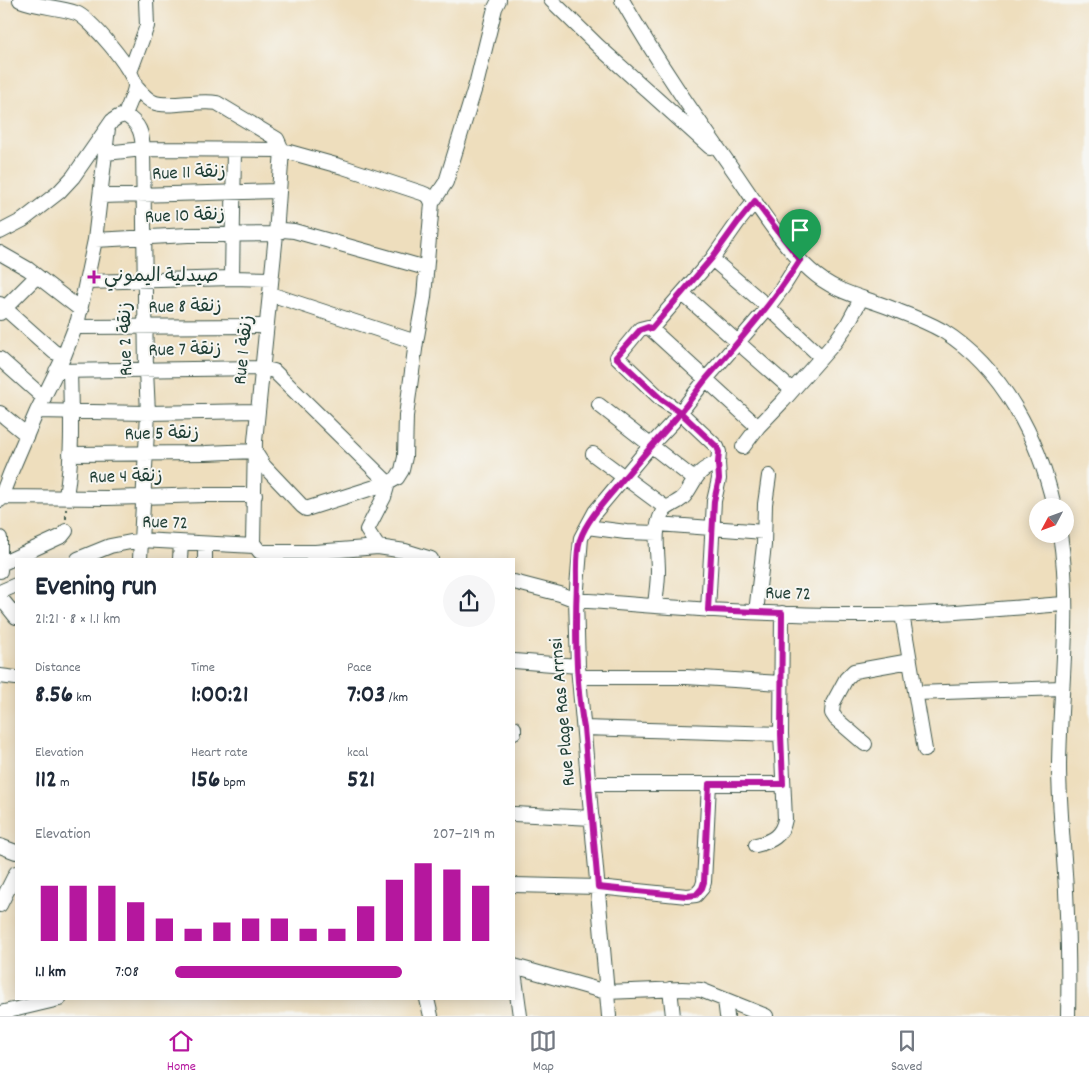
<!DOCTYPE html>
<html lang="en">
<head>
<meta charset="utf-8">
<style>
	:root { --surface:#fff; --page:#f6f6f7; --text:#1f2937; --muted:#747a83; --line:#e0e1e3; --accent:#b5179e }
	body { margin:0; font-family:Dekko,"Playpen Sans Arabic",sans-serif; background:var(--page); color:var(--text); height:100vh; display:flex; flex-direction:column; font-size:19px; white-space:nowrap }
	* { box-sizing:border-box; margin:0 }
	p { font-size:16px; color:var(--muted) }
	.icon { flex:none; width:28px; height:28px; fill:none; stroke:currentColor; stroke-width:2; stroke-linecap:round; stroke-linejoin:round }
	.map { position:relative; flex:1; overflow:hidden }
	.details { position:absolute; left:15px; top:558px; width:500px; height:442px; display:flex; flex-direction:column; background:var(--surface); border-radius:0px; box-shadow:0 2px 12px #0003 }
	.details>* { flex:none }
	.needle { width:32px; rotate:229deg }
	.buttons { position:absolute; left:1029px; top:498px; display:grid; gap:10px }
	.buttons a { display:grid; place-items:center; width:45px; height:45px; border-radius:50%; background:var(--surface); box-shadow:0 2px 12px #0003; font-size:25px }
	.pin { position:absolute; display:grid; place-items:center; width:42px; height:42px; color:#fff; margin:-51px -21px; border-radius:50% 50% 50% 0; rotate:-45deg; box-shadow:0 0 5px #0007 }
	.pin .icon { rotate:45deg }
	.round { display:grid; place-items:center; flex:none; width:52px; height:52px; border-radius:26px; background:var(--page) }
	.summary { display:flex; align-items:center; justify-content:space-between; height:85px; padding:0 20px }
	h1 { font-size:28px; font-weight:800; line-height:38px }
	.figures { display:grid; grid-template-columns:repeat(3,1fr); gap:8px; height:85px; padding:5px 20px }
	.figures div { display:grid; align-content:center }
	.figures b { font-size:25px; font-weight:800 }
	.figures small { font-size:14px; font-weight:400 }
	.figures p { font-size:14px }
	.chart { height:140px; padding:10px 20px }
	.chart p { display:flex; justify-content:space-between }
	.chart svg { width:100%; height:90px; margin-top:5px; stroke:var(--accent); stroke-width:6 }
	ul { padding:0 20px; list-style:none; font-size:16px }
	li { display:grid; grid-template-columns:80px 60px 1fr; align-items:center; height:38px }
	li i { height:12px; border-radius:6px; background:var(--accent) }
	.tabs { display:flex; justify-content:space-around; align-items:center; height:70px; border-top:1px solid var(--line); background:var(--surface); font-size:14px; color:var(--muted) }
	.tabs a { display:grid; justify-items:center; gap:2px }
	.tabs .on { color:var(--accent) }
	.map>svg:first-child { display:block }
</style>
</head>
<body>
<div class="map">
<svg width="1089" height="1016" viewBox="0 0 1089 1016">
	<rect width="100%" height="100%" fill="#f6f6f2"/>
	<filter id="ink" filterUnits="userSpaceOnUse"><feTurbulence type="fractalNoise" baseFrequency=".02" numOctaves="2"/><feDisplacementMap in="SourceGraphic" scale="10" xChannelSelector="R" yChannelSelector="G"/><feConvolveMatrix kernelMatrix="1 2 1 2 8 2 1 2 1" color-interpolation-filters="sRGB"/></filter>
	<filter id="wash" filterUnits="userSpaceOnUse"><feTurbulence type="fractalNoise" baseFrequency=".0096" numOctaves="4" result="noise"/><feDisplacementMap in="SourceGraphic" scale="20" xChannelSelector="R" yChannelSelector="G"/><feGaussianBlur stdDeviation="1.12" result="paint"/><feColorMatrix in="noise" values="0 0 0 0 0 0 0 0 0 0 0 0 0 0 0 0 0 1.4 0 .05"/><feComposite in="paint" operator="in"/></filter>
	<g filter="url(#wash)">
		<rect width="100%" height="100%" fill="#eedebd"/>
	</g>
	<g filter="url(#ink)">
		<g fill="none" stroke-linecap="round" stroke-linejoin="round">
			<defs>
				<path id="minor" d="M20,0C38,7 58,7 76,13C90,18 135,71 135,86C135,93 127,108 125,115
					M551,0L598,46L710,147
					M622,0C656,60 696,117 736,174C758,206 781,244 810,270C837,295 866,297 898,311C914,317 929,323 943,331C1003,368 1039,440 1054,506
					M130,72L147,26L146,0
					M135,86C141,92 146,99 153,102C168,109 197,99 217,103L277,139L282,150
					M125,115C140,124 142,133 143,149L146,370L148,413L140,559
					M282,150L276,234L255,441L253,543L260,552H315L378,547L405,551L431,559
					M106,153L143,149L282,150L343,167L422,193L429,196L432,203
					M101,196L278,191
					M0,232L23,220L59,192L73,177L112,121L118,117L125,115
					M95,240L188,235L276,234L283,230L294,231L426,268
					M0,253L28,269L81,310
					M712,259L768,307L821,357
					M232,278L234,150
					M87,282L232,278L271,279
					M270,294L416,342L424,297L432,203L446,182L477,81L495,8L499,0
					M683,294L792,390
					M0,304L54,352L64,356
					M0,313L37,276
					M76,327L266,326
					M651,329L758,427
					M0,359L44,398
					M56,371L261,368L274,371L388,483L384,497L367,530L378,547
					M599,405L694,479
					M37,411L148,413L257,411
					M0,413L27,435
					M743,447L758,427L783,401L835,342L847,325L861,299
					M255,452L264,466L302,506L306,509L388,483L397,478L402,470L405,457L406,416L416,342
					M70,454L205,453L255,451
					M593,454L666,508
					M66,496C73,455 71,413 70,371
					M1,497L10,474L37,411L64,356L78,320L95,240L108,128
					M0,500L1,497L107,498L205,495H255
					M658,524L764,532
					M587,527L626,532L657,533
					M1060,534C1072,610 1060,688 1059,765C1059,807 1064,849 1066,891C1068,932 1069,974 1068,1016
					M0,538V571
					M205,544V559
					M78,559L110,546L141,540L254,546
					M180,559L181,543
					M1,564L62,536L66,531
					M514,582L560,594L576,600C668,607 760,615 852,615C923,616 994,609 1065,604
					M0,592L16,585
					M0,597L16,617
					M655,606C656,594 658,583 658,571C658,552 653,530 662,513C668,504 681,503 686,494C697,477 697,470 718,463L719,452L717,447L680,412L662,400L617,357L640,329L648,327L651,329L712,259L738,222L755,201
					M708,610L714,501L719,479L718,463
					M756,612L764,545L765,504L769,476
					M902,614L925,750
					M514,661L578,666
					M0,676L16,678
					M579,677H686L781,683
					M916,693L1062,688
					M514,728V732
					M584,728L781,734
					M865,744L836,719L832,713L833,703L846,679L854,671L910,661
					M589,784H783
					M514,814L592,818
					M756,845C772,841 782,836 785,819L781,734L782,613
					M0,846L16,852
					M514,885L598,887L687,896L696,895L702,888L704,882L709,784
					M0,905L16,873
					M514,966L606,992L682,989L701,990L766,1016
					M514,971L520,1016
					M670,989L673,1016
					M427,999L431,1016
					M725,1000L727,1016
					M0,1013L59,999
					M609,1016L578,666L576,600L581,538L595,512L651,445L672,423L706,379L765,311L783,287L800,260"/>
			</defs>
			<!-- minor casing -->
			<use href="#minor" stroke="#3e5549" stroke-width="16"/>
			<!-- path -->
			<path stroke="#3e5549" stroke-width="2" stroke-dasharray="4 4" stroke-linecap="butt" d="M66,519V509"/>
			<!-- minor -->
			<use href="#minor" stroke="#fff" stroke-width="14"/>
		</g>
	</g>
	<g fill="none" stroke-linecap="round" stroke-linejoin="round" filter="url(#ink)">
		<defs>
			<path id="route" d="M800,260C772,304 740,340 706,379C694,394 684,410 671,424C652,446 633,467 614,490C602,504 586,522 580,540C576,552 577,568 577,581C575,629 575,681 584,728L598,887L687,896L696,895L702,888L704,882L709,784H783L781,734L782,613L708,610L714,501L719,479L718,463L719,452L717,447L680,412L662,400L616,357L640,330L648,327L651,329L712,258L738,222L755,201L800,260"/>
		</defs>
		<!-- route casing -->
		<use href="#route" stroke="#fff" stroke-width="10"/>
		<!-- route -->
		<use href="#route" stroke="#b5179e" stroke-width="6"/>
	</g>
	<!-- markers -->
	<path fill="#b5179e" stroke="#f6f6f2" stroke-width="2" d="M91.5 269.5h5v5h5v5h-5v5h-5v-5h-5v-5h5z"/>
	<g text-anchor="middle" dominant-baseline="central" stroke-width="4" stroke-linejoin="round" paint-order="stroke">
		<!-- street labels -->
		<g font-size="19" fill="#1f3d34" stroke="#f6f6f2">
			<text transform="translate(189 174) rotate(-2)">Rue 11 زنقة</text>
			<text transform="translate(185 217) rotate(-2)">Rue 10 زنقة</text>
			<text transform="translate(185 308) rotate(-1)">Rue 8 زنقة</text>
			<text transform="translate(127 339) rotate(-91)">Rue 2 زنقة</text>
			<text transform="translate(245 350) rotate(-84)">Rue 1 زنقة</text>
			<text transform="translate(185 351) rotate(-1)">Rue 7 زنقة</text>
			<text transform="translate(162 435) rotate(-1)">Rue 5 زنقة</text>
			<text transform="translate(126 478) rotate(-1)">Rue 4 زنقة</text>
			<text transform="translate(165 524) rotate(2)">Rue 72</text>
			<text transform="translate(788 595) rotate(2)">Rue 72</text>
			<text transform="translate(564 712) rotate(-95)">Rue Plage Ras Arrnsi</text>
		</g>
		<!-- poi labels -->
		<g font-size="19" fill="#1f3d34" stroke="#f6f6f2" text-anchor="start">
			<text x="104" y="277">صيدلية اليموني</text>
		</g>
	</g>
</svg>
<div class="buttons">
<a><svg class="needle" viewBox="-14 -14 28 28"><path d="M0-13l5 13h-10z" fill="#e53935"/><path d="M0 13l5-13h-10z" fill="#747a83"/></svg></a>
</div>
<div class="pin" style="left:800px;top:260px;background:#1e9e55"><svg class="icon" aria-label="arrive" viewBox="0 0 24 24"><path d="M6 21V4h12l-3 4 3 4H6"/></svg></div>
<section class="details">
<div class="summary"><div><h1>Evening run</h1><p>21:21 · 8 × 1.1 km</p></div><a class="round"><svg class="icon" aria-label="share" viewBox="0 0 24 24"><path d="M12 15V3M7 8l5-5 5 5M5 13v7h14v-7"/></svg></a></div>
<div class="figures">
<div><p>Distance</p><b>8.56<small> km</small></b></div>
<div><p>Time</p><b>1:00:21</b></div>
<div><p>Pace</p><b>7:03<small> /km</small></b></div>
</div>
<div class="figures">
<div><p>Elevation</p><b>112<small> m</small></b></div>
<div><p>Heart rate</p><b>156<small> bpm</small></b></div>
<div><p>kcal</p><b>521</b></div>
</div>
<div class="chart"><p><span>Elevation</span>207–219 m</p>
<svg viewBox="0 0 160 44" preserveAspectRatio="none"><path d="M5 44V17M15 44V17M25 44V17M35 44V25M45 44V33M55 44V38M65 44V35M75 44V33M85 44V33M95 44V38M105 44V38M115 44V27M125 44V14M135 44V6M145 44V9M155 44V17"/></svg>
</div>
<ul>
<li><b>1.1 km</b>7:08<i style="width:71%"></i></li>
</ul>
</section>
</div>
<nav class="tabs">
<a class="on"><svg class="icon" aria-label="home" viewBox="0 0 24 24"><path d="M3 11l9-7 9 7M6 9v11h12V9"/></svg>Home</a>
<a><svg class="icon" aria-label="map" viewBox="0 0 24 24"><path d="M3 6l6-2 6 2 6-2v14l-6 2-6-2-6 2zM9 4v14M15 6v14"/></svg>Map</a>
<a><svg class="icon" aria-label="saved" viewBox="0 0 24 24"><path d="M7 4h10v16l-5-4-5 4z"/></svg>Saved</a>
</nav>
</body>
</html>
